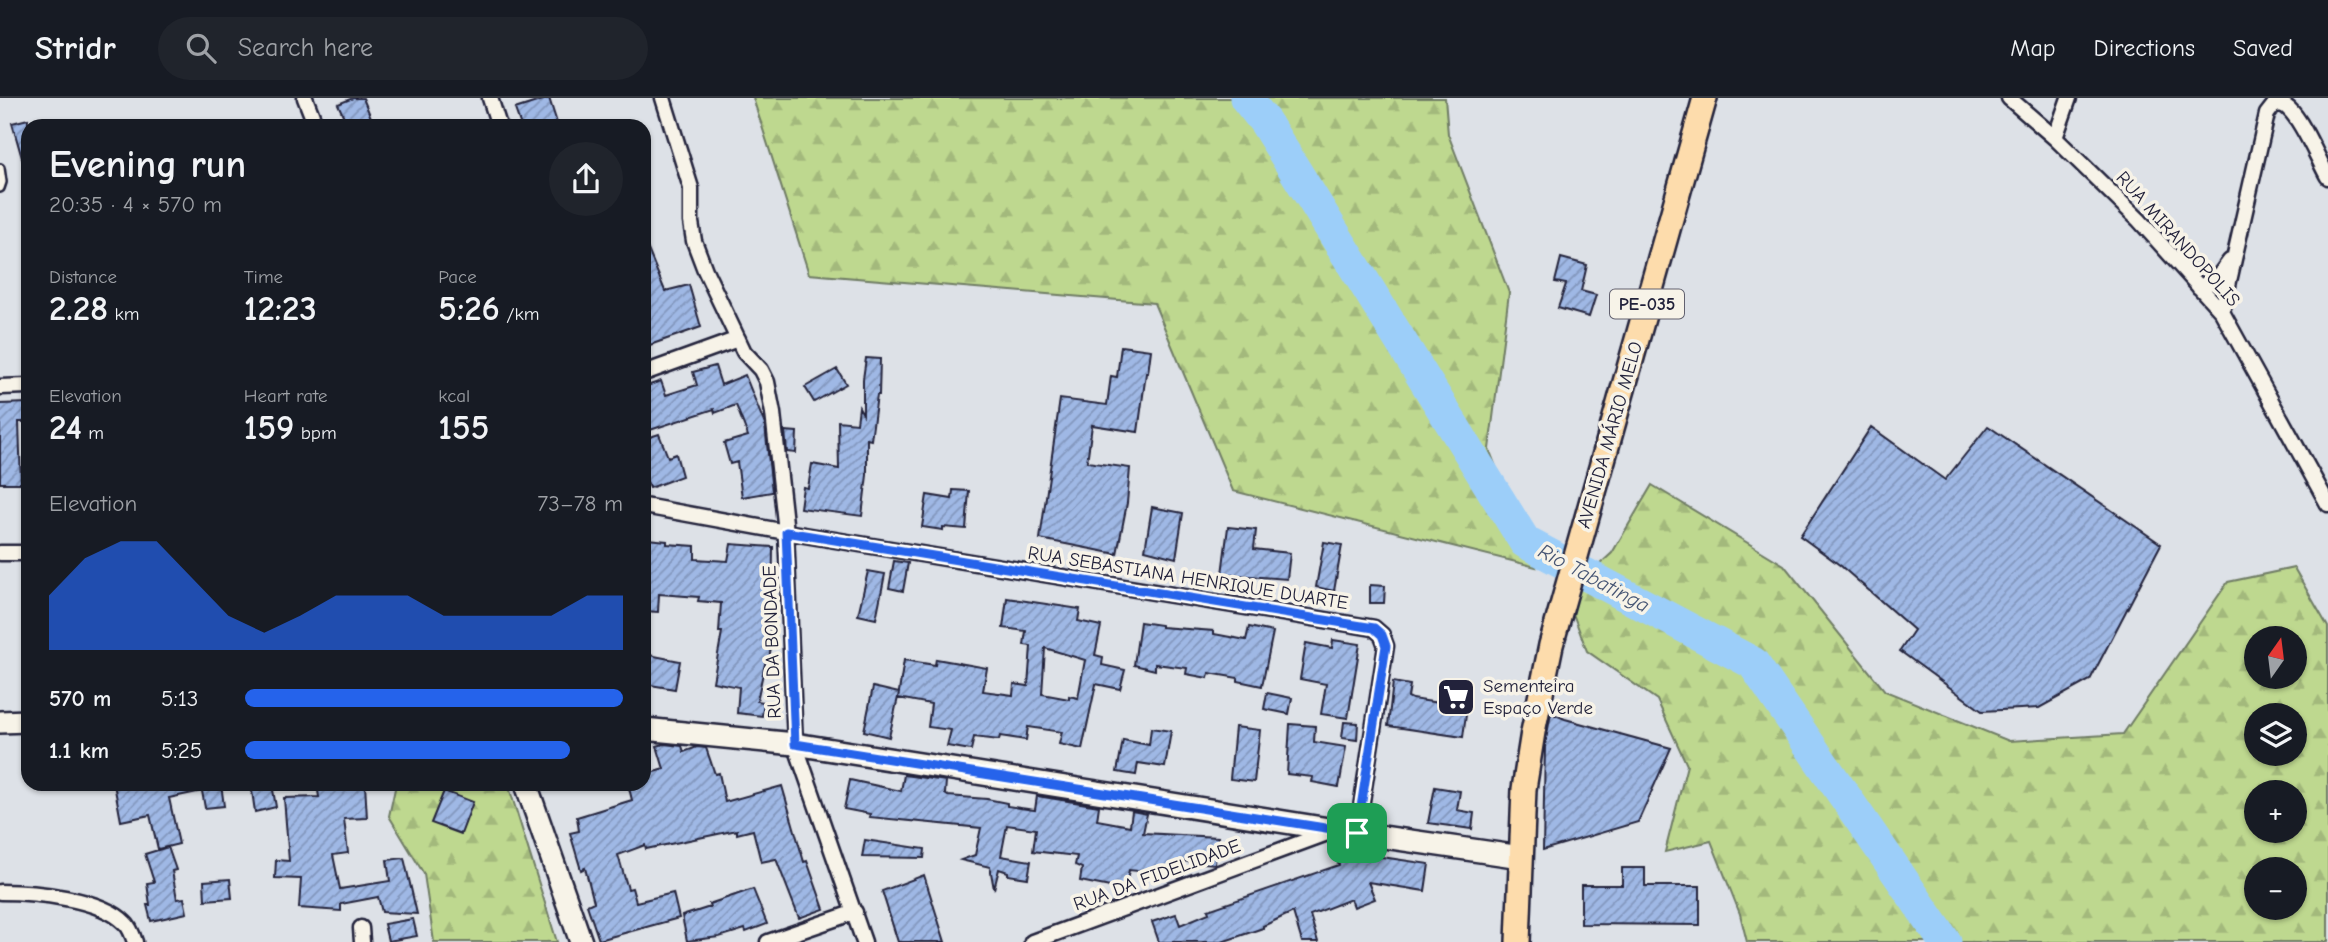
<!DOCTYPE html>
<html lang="en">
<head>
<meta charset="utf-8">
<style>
	:root { --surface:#171b24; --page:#20242c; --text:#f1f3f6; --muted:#9ea1a6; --line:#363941; --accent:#2563eb }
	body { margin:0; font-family:"Comic Neue",sans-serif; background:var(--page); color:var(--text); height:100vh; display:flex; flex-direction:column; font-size:26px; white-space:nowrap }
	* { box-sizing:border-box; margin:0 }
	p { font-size:23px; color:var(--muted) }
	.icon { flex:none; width:38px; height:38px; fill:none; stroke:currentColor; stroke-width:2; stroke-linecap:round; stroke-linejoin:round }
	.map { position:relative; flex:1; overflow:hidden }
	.sheet { position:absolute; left:21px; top:21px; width:630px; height:672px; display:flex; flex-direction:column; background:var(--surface); border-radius:21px; box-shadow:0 2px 5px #0004 }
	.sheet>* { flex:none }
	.needle { width:46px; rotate:14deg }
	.buttons { position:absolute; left:2244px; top:528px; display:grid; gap:14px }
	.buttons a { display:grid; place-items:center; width:63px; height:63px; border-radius:50%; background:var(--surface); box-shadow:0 2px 5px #0004; font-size:35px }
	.pin { position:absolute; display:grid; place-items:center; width:60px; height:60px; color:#fff; margin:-30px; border-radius:14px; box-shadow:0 4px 10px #0006 }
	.round { display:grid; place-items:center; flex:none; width:74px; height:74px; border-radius:37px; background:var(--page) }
	.overview { display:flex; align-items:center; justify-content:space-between; height:119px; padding:0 28px }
	h1 { font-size:38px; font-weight:700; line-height:52px }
	.stats { display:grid; grid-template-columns:repeat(3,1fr); gap:10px; height:119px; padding:7px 28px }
	.stats div { display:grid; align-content:center }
	.stats b { font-size:35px; font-weight:700 }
	.stats small { font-size:19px; font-weight:400 }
	.stats p { font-size:19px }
	.chart { height:196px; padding:14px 28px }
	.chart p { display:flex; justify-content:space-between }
	.chart svg { width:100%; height:126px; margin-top:7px; fill:var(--accent); opacity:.7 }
	ul { padding:0 28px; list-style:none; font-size:23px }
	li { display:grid; grid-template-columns:112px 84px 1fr; align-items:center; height:52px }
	li i { height:18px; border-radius:9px; background:var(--accent) }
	header { display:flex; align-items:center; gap:42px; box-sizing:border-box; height:98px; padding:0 35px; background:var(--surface); border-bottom:2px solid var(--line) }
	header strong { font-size:33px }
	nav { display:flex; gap:38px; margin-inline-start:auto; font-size:24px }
	.search { width:490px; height:63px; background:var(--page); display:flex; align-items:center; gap:18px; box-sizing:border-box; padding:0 24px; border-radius:38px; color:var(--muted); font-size:26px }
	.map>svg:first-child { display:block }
</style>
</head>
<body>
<header>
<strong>Stridr</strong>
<div class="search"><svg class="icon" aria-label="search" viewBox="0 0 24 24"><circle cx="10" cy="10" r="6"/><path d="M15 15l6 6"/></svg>Search here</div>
<nav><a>Map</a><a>Directions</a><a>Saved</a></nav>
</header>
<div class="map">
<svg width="2328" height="844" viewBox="0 0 2328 844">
	<defs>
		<pattern id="forest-firs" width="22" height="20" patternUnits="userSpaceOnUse" patternTransform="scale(1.75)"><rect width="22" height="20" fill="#bed88f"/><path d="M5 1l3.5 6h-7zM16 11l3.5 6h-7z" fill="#a3b97c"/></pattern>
		<pattern id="building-hatch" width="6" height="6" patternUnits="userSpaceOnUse" patternTransform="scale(1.75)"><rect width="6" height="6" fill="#9fb8e5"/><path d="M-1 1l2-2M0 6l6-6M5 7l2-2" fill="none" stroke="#8195bb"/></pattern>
	</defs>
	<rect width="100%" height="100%" fill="#dde1e7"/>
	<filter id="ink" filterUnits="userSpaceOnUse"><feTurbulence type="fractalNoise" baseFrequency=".0143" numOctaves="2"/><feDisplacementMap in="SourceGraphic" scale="14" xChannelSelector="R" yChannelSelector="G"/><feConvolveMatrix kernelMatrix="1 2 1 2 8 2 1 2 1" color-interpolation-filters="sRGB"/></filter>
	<g filter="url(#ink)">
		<!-- forest -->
		<path fill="url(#forest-firs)" stroke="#707d65" stroke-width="2" fill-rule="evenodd" d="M753,0H1445L1448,36L1509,195L1489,351L1536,469L1233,393L1154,205L809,176Z
			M1652,387L1784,467L1885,593L2009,643L2123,636L2228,484L2294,470L2328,529V844H1747L1740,816L1711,743L1665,754L1687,667L1657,602L1587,553L1566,497L1612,455ZM2256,541H2294V579H2256ZM2256,618H2294V656H2256ZM2256,695H2294V733H2256ZM2256,772H2294V810H2256Z
			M396,686H508L557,844H434L424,776L389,718Z"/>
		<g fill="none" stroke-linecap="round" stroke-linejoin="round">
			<!-- river -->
			<path stroke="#9ccef9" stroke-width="33" d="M1246,0L1265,24L1525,444L1753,565L1945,844"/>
		</g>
		<!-- building -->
		<path fill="url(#building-hatch)" stroke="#22223b" stroke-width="2" fill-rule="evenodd" d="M353,0H363L372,22L359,28H348L338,6Z
			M549,0L558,28H521L515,11Z
			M28,21V67H24L12,25Z
			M644,142L665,193L689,187L701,229L644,249Z
			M1561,160L1587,167L1581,193L1596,197L1589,219L1558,210L1566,186L1555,184Z
			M1121,248L1151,252L1148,275H1146L1138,334L1092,327L1087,364L1130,370L1127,405L1117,456L1040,441L1060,301L1107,307L1111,278L1117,279Z
			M866,260L880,261L879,297H877L871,342L867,341V377L862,418L800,410L803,389L808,390L812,366L839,371L838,323L857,325L859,309L863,316V281Z
			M715,268L721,287L745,277L765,327L772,394L742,399L737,364L730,366L724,345L748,338L736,307L715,315L714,311L647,333L644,323V289L661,283L666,297L697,287L693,274Z
			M837,271L846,286L814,304L805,289Z
			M28,305V324H19L21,385H0V306Z
			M1988,328L2161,446L2090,582L2039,610L1982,613L1900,553L1914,532L1841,468L1800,438L1871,329L1945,382Z
			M785,333L797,334L796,355L787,354Z
			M659,336L668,359L676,356L682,378L650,390L644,377V341Z
			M953,392L969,393L966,431L943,429V432L922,429L927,397L952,401Z
			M1152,409L1183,415L1176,460L1145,452Z
			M1228,429L1256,432L1254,451L1290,455L1287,481L1222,476Z
			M647,441L667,443V446L695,448V461L728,463L731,446L773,449L772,517L768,542L772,543L769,561H766L757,603L764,604L762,618L737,615L739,589L713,584L722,534H719L721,505L698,503L699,499L659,496L658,514L644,513Z
			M1324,444L1342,447L1334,493L1316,489Z
			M894,463L908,465L903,493L889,490Z
			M868,473L885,476L876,521L858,517Z
			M1370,487L1385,488L1384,505H1370Z
			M1007,500L1080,511L1078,523L1101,528L1095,557L1103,559L1102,567L1125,572L1120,591L1096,586L1082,651L1059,646L1062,634L1028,629L1026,642L1000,638L999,642L974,639L971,652L947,648L951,632L928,629L931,606L898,600L904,562L935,567L936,561L987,570L983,593L1013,597L1014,586L1028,588L1031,548L1024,547L1026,533L1003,530ZM1045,550L1085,562L1078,600L1069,598V601L1042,596Z
			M1140,524L1161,527V529L1214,533V536L1246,542L1249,529L1273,534L1262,588L1238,583V580L1209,575L1208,580L1186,576L1187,570L1155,566V572L1134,567Z
			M1333,542L1360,546L1348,620L1321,616L1326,586L1300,581L1306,545L1332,550Z
			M644,556L680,563L675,591L644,586Z
			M1393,584L1410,587L1408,599L1412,601L1467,609L1463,639L1388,628Z
			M873,589L899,595L889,639L864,633Z
			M1267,595L1292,600L1289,616L1264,611Z
			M1551,615L1565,621L1671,650L1638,724L1543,752L1545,647Z
			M1344,624L1358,625L1357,642L1342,640Z
			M1290,626L1315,628L1314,644L1346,649L1339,689L1312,684L1313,679L1287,676Z
			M1235,629L1260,632L1254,684L1230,681Z
			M1151,630L1171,633L1165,669L1138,665L1136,677L1117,674L1123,642L1149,647Z
			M664,646L682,648L684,654L697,649L706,650L715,676L719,675L725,704L782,688L804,764L807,763L824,811L799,820L776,761L761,764L753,732L737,736V732L646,751L645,747L618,757L628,791L632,790L636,804L673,795L679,820L599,842L587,807L594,804L585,770L581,772L570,735L579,733L577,719L632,702L628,686H644V677L664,671L657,648Z
			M904,677L946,683L945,696L948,698L987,701L1007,705V708L1035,712L1037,698L1099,708L1097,722L1130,728L1132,713L1147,716L1143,735L1218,739L1215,766L1181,763L1178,777L1129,772L1125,792L1080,783L1082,770L1075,767L1077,758L1033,753L1036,731L1007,727L1001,758L1031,763L1028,780L1008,777V774L999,771L994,791L990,769L961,762L975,757L981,730L869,719L870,716L844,711L850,682L901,693Z
			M114,686H221L224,708L205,710L202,693L169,700L179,746L158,751L150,717L121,723Z
			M251,686H272L276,709L255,714Z
			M317,686H365L367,720L344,721L348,755L333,757L340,791L390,783L387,762L404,760L417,816L382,814L378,799L341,806V813L299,810L301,781L275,780L276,762L289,763L284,700L319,699Z
			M1435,689L1460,693L1457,712L1474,715L1472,731L1428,725Z
			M444,693L473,704L461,736L431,725Z
			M865,742L925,751L924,760L862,759Z
			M1343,746L1360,749L1362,756L1429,766L1425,793L1368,784L1375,801L1354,809L1351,801L1310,817L1318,844H1302L1293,814L1263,828V830L1222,844H1159L1152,824L1176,816L1180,827L1209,815L1208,812L1339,767L1333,750Z
			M168,749L176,772L172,773L177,801L184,800L187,815L151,823L147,807H150L147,785L154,784L145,756Z
			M1622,770H1645V788H1700V827L1581,826V787H1622Z
			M924,777L945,844H898L882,793Z
			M230,781L232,800L205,802L204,783Z
			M753,791L767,826L746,834L745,831L719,839L687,843L682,818L710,809L709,806Z
			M413,821L417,838L388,843L384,826Z"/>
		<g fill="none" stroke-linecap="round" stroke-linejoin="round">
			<defs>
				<path id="service" d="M0,70L2,84L0,90"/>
				<path id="minor" d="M305,0L316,28
					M490,0L499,28
					M663,0L691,90V124L694,143L705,172L744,254L761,272L767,284L773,315L786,434L795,646L864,844
					M2009,0L2055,40L2139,122L2222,214L2328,406
					M2055,40L2069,0
					M2199,189L2216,182L2230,163
					M2222,214L2267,16L2274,7C2280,6 2284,6 2289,11C2303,24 2318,61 2328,79
					M644,275L738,241
					M0,289L28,288
					M644,408L786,434L1374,530L1382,537L1386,548L1357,735
					M0,455H28
					M0,794C33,794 101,800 125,825C130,829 133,838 135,844
					M361,830L362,844
					M768,844L855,814
					M1032,844L1330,734"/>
				<path id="secondary" d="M0,624L28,623
					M644,631L795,646L1335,732L1521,759
					M526,686L581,844"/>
				<path id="primary" d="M1518,844L1524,691L1533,634L1551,547L1705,0"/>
			</defs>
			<!-- service casing -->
			<use href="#service" stroke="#22223b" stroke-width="12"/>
			<!-- minor casing -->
			<use href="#minor" stroke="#22223b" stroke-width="19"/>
			<!-- secondary casing -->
			<use href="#secondary" stroke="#22223b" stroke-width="26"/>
			<!-- primary casing -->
			<use href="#primary" stroke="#22223b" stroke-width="28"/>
			<!-- service -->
			<use href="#service" stroke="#f7f3e8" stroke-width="7"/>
			<!-- minor -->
			<use href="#minor" stroke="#f7f3e8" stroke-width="14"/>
			<!-- secondary -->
			<use href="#secondary" stroke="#f7f3e8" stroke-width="21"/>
			<!-- primary -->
			<use href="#primary" stroke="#fddcac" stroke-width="23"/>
		</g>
	</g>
	<g fill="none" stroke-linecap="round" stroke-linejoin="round" filter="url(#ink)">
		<defs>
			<path id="route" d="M786,434L1374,530L1382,537L1386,548L1357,735L795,646Z"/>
		</defs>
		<!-- route casing -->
		<use href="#route" stroke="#fff" stroke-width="14"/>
		<!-- route -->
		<use href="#route" stroke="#2563eb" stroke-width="9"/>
	</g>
	<!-- icons -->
	<defs>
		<symbol id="supermarket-square" viewBox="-11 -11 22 22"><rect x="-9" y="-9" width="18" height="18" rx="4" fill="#22223b" stroke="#f7f3e8"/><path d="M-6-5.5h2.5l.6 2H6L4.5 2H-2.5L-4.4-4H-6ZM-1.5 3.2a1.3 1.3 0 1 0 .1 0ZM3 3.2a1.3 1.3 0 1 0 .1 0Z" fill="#fff"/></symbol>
	</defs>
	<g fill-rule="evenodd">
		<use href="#supermarket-square" x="1434" y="577" width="44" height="44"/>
	</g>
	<g text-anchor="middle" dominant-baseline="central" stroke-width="7" stroke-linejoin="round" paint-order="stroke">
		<!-- shield labels -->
		<rect fill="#f7f3e8" stroke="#62616f" stroke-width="2" x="1610" y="191.5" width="74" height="29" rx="5"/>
		<g font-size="18" font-weight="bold" fill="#22223b">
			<text x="1647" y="206">PE-035</text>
		</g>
		<!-- street labels -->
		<g font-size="19" fill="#22223b" stroke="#f7f3e8">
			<text transform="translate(2178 141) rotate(48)">RUA MIRANDOPOLIS</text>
			<text transform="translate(1610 337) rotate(-74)">AVENIDA MÁRIO MELO</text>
			<text transform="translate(1188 480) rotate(9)">RUA SEBASTIANA HENRIQUE DUARTE</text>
			<text transform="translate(772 544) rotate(-92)">RUA DA BONDADE</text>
			<text transform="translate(1157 777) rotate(-20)">RUA DA FIDELIDADE</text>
		</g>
		<!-- poi labels -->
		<g font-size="19" fill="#22223b" stroke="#f7f3e8" text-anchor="start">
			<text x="1483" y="588">Sementeira<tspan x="1483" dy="22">Espaço Verde</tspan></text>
		</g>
		<!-- water labels -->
		<g font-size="21" font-style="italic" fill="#475674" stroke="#f7f3e8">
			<text transform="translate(1594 480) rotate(28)">Rio Tabatinga</text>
		</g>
	</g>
</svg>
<div class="buttons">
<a><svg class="needle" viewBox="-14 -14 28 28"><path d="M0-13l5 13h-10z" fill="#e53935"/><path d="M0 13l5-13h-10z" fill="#9ea1a6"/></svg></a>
<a><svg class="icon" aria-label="layers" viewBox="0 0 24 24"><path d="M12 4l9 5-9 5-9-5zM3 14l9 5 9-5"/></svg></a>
<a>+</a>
<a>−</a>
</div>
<div class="pin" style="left:1357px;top:735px;background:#1e9e55"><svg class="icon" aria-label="arrive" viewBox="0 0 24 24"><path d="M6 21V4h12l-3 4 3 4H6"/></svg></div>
<section class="sheet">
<div class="overview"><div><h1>Evening run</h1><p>20:35 · 4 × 570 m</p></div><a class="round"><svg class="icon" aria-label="share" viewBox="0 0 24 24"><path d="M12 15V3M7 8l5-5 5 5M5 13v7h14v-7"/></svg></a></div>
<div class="stats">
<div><p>Distance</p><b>2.28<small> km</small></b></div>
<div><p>Time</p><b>12:23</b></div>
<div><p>Pace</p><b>5:26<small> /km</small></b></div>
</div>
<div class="stats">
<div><p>Elevation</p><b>24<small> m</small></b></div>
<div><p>Heart rate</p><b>159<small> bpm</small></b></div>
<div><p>kcal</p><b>155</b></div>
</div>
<div class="chart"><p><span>Elevation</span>73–78 m</p>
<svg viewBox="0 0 160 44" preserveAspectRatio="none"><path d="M0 44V25L10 12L20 6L30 6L40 19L50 32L60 38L70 32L80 25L90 25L100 25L110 32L120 32L130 32L140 32L150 25L160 25V44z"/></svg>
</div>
<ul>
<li><b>570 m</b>5:13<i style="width:100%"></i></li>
<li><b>1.1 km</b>5:25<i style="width:86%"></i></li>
</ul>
</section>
</div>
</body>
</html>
